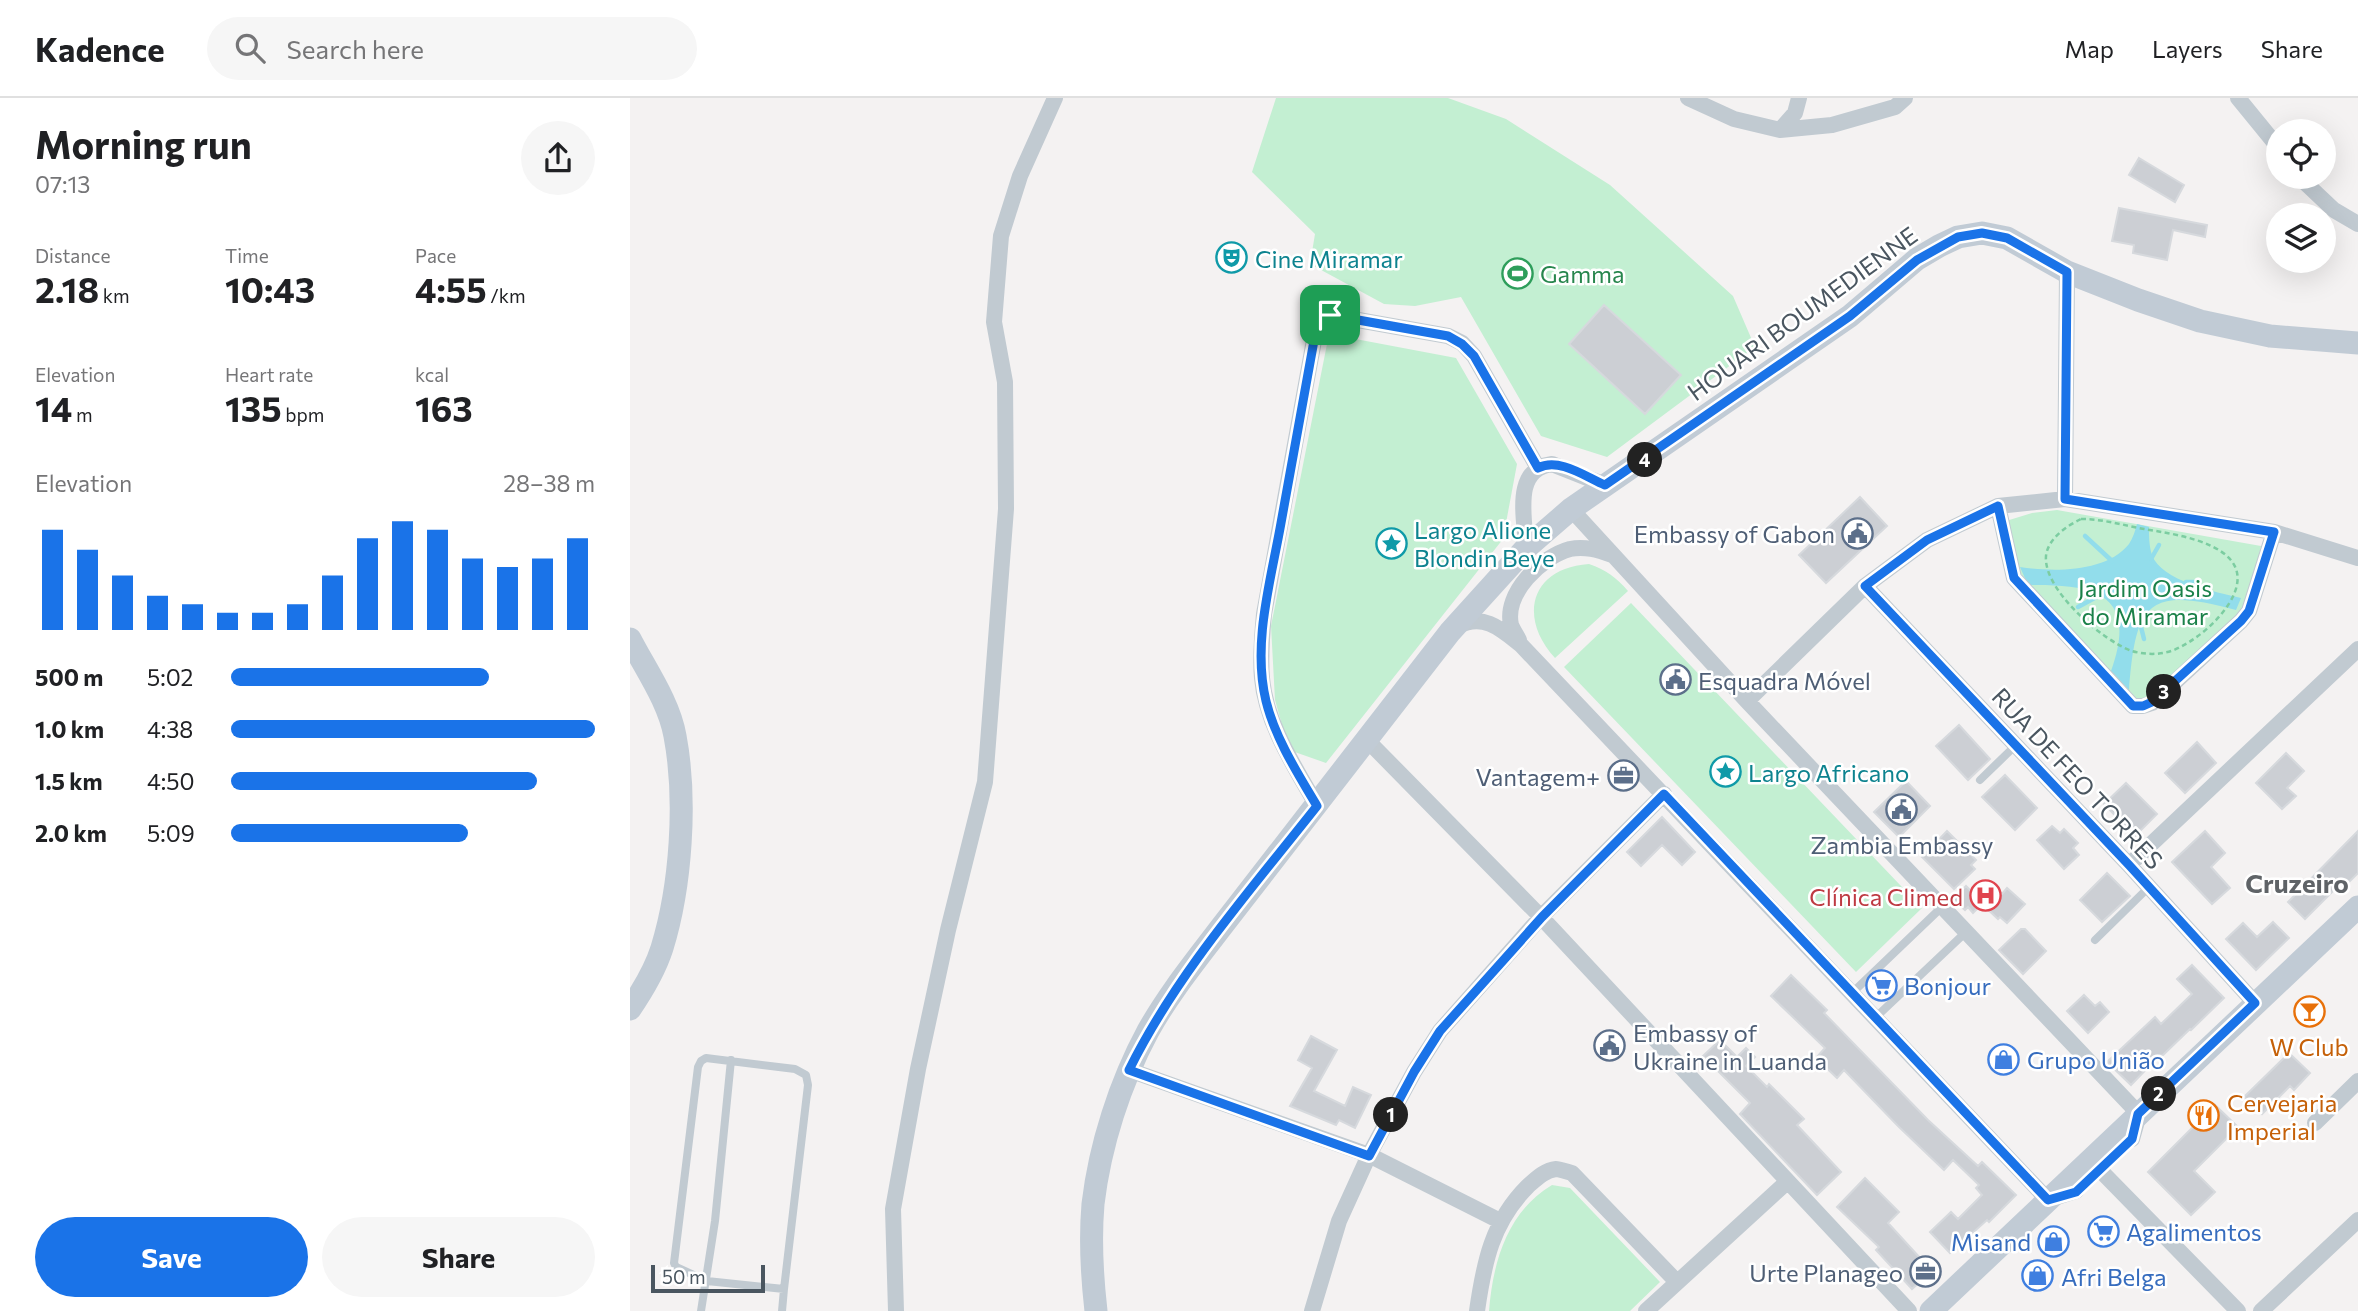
<!DOCTYPE html>
<html lang="en">
<head>
<meta charset="utf-8">
<style>
	:root { --surface:#fff; --page:#f6f6f6; --text:#202124; --muted:#757577; --line:#e0e0e0; --accent:#1a73e8 }
	body { margin:0; font-family:Commissioner,sans-serif; background:var(--page); color:var(--text); height:100vh; display:flex; flex-direction:column; font-size:26px; white-space:nowrap }
	* { box-sizing:border-box; margin:0 }
	p { font-size:23px; color:var(--muted) }
	.icon { flex:none; width:38px; height:38px; fill:none; stroke:currentColor; stroke-width:2; stroke-linecap:round; stroke-linejoin:round }
	.map { position:relative; flex:1; overflow:hidden }
	.panel { display:flex; flex-direction:column; background:var(--surface); width:630px }
	.panel>* { flex:none }
	.controls { position:absolute; left:1636px; top:21px; display:grid; gap:14px }
	.controls a { display:grid; place-items:center; width:70px; height:70px; border-radius:50%; background:var(--surface); box-shadow:0 7px 28px #0002; font-size:35px }
	.scale { position:absolute; left:21px; bottom:18px; width:114px; box-sizing:border-box; padding-left:7px; border:4px solid #4a5660; border-top:0; font-size:19px; line-height:24px; white-space:nowrap; color:#4a5660; -webkit-text-stroke:5px #fff; paint-order:stroke }
	.pin { position:absolute; display:grid; place-items:center; width:60px; height:60px; color:#fff; margin:-30px; border-radius:14px; box-shadow:0 4px 10px #0006 }
	.km { position:absolute; width:35px; height:35px; margin:-18px; border-radius:50%; background:#222; color:#fff; font-size:19px; line-height:35px; text-align:center }
	.round { display:grid; place-items:center; flex:none; width:74px; height:74px; border-radius:37px; background:var(--page) }
	.summary { display:flex; align-items:center; justify-content:space-between; height:119px; padding:0 35px }
	h1 { font-size:38px; font-weight:700; line-height:52px }
	.stats { display:grid; grid-template-columns:repeat(3,1fr); gap:10px; height:119px; padding:7px 35px }
	.stats div { display:grid; align-content:center }
	.stats b { font-size:35px; font-weight:700 }
	.stats small { font-size:19px; font-weight:400 }
	.stats p { font-size:19px }
	.chart { height:196px; padding:14px 35px }
	.chart p { display:flex; justify-content:space-between }
	.chart svg { width:100%; height:126px; margin-top:7px; stroke:var(--accent); stroke-width:6 }
	.cta { display:flex; gap:14px; margin-top:auto; padding:14px 35px }
	.cta a { flex:1; height:80px; border-radius:42px; background:var(--accent); color:#fff; font-size:28px; font-weight:700; line-height:80px; text-align:center }
	.cta a+a { background:var(--page); color:var(--text) }
	ul { padding:0 35px; list-style:none; font-size:23px }
	li { display:grid; grid-template-columns:112px 84px 1fr; align-items:center; height:52px }
	li i { height:18px; border-radius:9px; background:var(--accent) }
	header { display:flex; align-items:center; gap:42px; box-sizing:border-box; height:98px; padding:0 35px; background:var(--surface); border-bottom:2px solid var(--line) }
	header strong { font-size:33px }
	nav { display:flex; gap:38px; margin-inline-start:auto; font-size:24px }
	.search { width:490px; height:63px; background:var(--page); display:flex; align-items:center; gap:18px; box-sizing:border-box; padding:0 24px; border-radius:38px; color:var(--muted); font-size:26px }
	main { display:flex; flex:1; min-height:0 }
	.map>svg:first-child { display:block }
</style>
</head>
<body>
<header>
<strong>Kadence</strong>
<div class="search"><svg class="icon" aria-label="search" viewBox="0 0 24 24"><circle cx="10" cy="10" r="6"/><path d="M15 15l6 6"/></svg>Search here</div>
<nav><a>Map</a><a>Layers</a><a>Share</a></nav>
</header>
<main>
<section class="panel">
<div class="summary"><div><h1>Morning run</h1><p>07:13</p></div><a class="round"><svg class="icon" aria-label="share" viewBox="0 0 24 24"><path d="M12 15V3M7 8l5-5 5 5M5 13v7h14v-7"/></svg></a></div>
<div class="stats">
<div><p>Distance</p><b>2.18<small> km</small></b></div>
<div><p>Time</p><b>10:43</b></div>
<div><p>Pace</p><b>4:55<small> /km</small></b></div>
</div>
<div class="stats">
<div><p>Elevation</p><b>14<small> m</small></b></div>
<div><p>Heart rate</p><b>135<small> bpm</small></b></div>
<div><p>kcal</p><b>163</b></div>
</div>
<div class="chart"><p><span>Elevation</span>28–38 m</p>
<svg viewBox="0 0 160 44" preserveAspectRatio="none"><path d="M5 44V9M15 44V16M25 44V25M35 44V32M45 44V35M55 44V38M65 44V38M75 44V35M85 44V25M95 44V12M105 44V6M115 44V9M125 44V19M135 44V22M145 44V19M155 44V12"/></svg>
</div>
<ul>
<li><b>500 m</b>5:02<i style="width:71%"></i></li>
<li><b>1.0 km</b>4:38<i style="width:100%"></i></li>
<li><b>1.5 km</b>4:50<i style="width:84%"></i></li>
<li><b>2.0 km</b>5:09<i style="width:65%"></i></li>
</ul>
<div class="cta"><a>Save</a><a>Share</a></div>
</section>
<div class="map">
<svg width="1728" height="1213" viewBox="0 0 1728 1213">
	<rect width="100%" height="100%" fill="#f4f2f2"/>
	<!-- green -->
	<path fill="#c3efd2" d="M646,0H818L876,21L980,87L1103,198L1125,249L977,359L911,338L831,199L785,208L754,206L680,166L685,136L622,74Z
		M699,236L826,260L887,366L873,441L696,665L659,652L645,602L641,528Z
		M1427,412L1631,448L1623,484L1608,520L1518,599L1508,601L1501,598L1383,471L1376,423L1402,415Z
		M959,466C976,472 986,479 998,493L925,560C888,520 900,470 959,466Z
		M1001,505L1292,810L1226,874L934,569Z
		M922,1087L940,1090L1030,1184L1000,1213H859C863,1164 877,1114 922,1087Z"/>
	<!-- water -->
	<path fill="#92ddeb" d="M1507,426L1519,429C1519,438 1519,448 1522,457C1531,483 1586,494 1611,500L1606,512C1517,488 1506,505 1499,592L1481,573C1509,495 1464,486 1398,487L1390,469C1422,474 1476,475 1499,446C1503,440 1505,433 1507,426Z"/>
	<g fill="none" stroke-linecap="round" stroke-linejoin="round">
		<!-- stream -->
		<path stroke="#92ddeb" stroke-width="4.5" d="M1455,438L1482,463
			M1521,461L1529,447
			M1556,484H1569
			M1448,509L1472,496
			M1509,521L1514,541"/>
	</g>
	<!-- building -->
	<path fill="#cccfd4" stroke="#d6d9dd" stroke-width="2" d="M1509,60L1554,87L1545,104L1499,77Z
		M1489,110L1577,127L1575,139L1543,132L1537,162L1503,155L1504,147L1482,143Z
		M974,207L1051,277L1015,316L939,246Z
		M1230,399L1257,428L1196,485L1169,457Z
		M1329,627L1360,661L1338,682L1306,648Z
		M1567,644L1586,665L1555,695L1535,675Z
		M1656,655L1674,673L1657,690L1666,698L1652,711L1626,685Z
		M1375,677L1407,710L1385,732L1352,699Z
		M1276,683L1300,708L1269,739L1244,714Z
		M1496,685L1527,716L1505,738L1474,706Z
		M1032,719L1065,754L1052,767L1032,747L1011,768L997,754Z
		M1422,728L1430,735L1434,731L1448,745L1443,750L1449,757L1434,771L1407,742Z
		M1317,733L1346,762L1341,767L1345,771L1324,791L1292,759Z
		M1575,733L1595,755L1581,769L1600,790L1582,806L1542,764Z
		M1728,733V775L1718,785L1714,782L1675,821L1658,804Z
		M1477,775L1500,798L1472,824L1450,802Z
		M1361,786L1372,796L1377,790L1395,806L1377,825L1370,819L1368,821L1352,806L1343,815L1338,809L1335,812L1323,801L1336,788L1347,799Z
		M1643,824L1659,840L1626,872L1596,841L1613,825L1627,839Z
		M1391,831H1395L1416,853L1393,876L1369,852Z
		M1562,867L1594,900L1561,932L1560,931L1532,958L1530,957L1501,987L1477,964L1525,919L1531,926L1562,896L1547,881Z
		M1161,877L1197,912L1194,915L1298,1022L1348,1068L1352,1064L1386,1097L1359,1124L1357,1122L1320,1155L1300,1134L1321,1114L1328,1121L1352,1097L1346,1090L1349,1087L1323,1062L1314,1072L1268,1028L1214,972L1207,980L1186,960L1195,950L1141,898Z
		M1454,897L1465,908L1470,904L1479,914L1458,935L1437,913Z
		M681,938L707,952L684,993L715,1008L723,989L741,997L725,1030L709,1022L706,1027L660,1008L682,970L668,962Z
		M1090,942L1107,959L1116,950L1125,959L1116,968L1137,989L1139,986L1174,1021L1167,1027L1211,1074L1187,1097L1110,1016L1120,1005L1073,958Z
		M1659,955L1680,975L1664,992L1660,988L1632,1016L1614,999Z
		M1585,1007L1608,1029L1564,1073L1585,1094L1561,1117L1518,1074Z
		M1235,1080L1269,1114L1258,1125L1302,1173L1282,1191L1246,1152L1249,1149L1207,1109Z"/>
	<g fill="none" stroke-linecap="round" stroke-linejoin="round">
		<!-- path -->
		<path stroke="#7ccda1" stroke-width="2.5" stroke-dasharray="5 3.5" stroke-linecap="butt" d="M1451,421C1472,421 1493,427 1514,431C1550,437 1633,448 1600,504C1588,524 1565,543 1544,552C1531,557 1516,557 1502,553C1473,543 1413,492 1416,458C1418,440 1437,428 1451,421Z"/>
		<!-- lane -->
		<path stroke="#c1cad1" stroke-width="8" d="M1350,682L1386,647
			M1465,842L1519,789
			M1222,895L1312,809
			M1245,920L1336,834
			M71,1213L85,1123L101,962
			M152,1213L154,1191L178,987L176,977L165,971L76,960L71,963L68,969L44,1165L46,1169L77,1183L154,1191"/>
		<!-- street -->
		<path stroke="#c1cad1" stroke-width="16" d="M1058,0L1104,21L1150,32L1202,27L1265,9L1275,0
			M1608,0L1648,49
			M1150,32L1165,15L1169,0
			M1669,79L1704,112L1728,126
			M1435,401L1437,174
			M1368,408L1384,480L1503,608H1513L1522,605L1611,523L1619,513L1644,434
			M941,411L1117,603L1509,1016L1502,1041
			M896,450C895,420 882,371 922,366L975,387
			M1235,488L1499,767L1625,905
			M828,528C854,515 871,531 891,547L1418,1102L1446,1093
			M889,542C887,538 883,532 881,527C874,495 911,459 940,451C955,448 968,452 982,457
			M1117,603L1235,488L1297,442L1368,408L1435,401L1644,434L1728,460
			M737,642L911,819L1279,1213
			M687,708C665,669 636,626 632,580C630,559 632,537 634,516L687,226L695,218L700,217L818,238L832,245L844,258L908,370
			M1499,767L1728,551
			M499,972L739,1057L870,1123
			M1685,1025L1728,983
			M1469,1071L1608,1213
			M266,1213L263,1111L288,971L318,832L355,684L376,411L375,284L364,224L371,138L390,78L425,0
			M682,1213L709,1123L739,1057L784,974L810,933L911,819L1034,696
			M847,1213C854,1164 862,1124 898,1088C906,1081 915,1072 926,1071C930,1071 937,1074 942,1075L1047,1184
			M1016,1213L1157,1084
			M1631,1213L1728,1122"/>
		<!-- secondary -->
		<path stroke="#c1cbd5" stroke-width="23" d="M0,541C16,572 39,604 45,638C57,702 51,788 32,850C25,872 13,892 0,911
			M466,1213C462,1178 460,1141 463,1106C470,1047 490,985 518,933C538,897 564,865 589,832L820,534L896,450L941,411L1220,218L1287,161L1309,148L1328,139L1352,135L1377,140L1437,174L1508,202L1570,223L1640,238L1728,245
			M1301,1213L1728,809"/>
	</g>
	<g fill="none" stroke-linecap="round" stroke-linejoin="round">
		<defs>
			<path id="route" d="M1352,135L1377,140L1437,174L1435,401L1644,434L1619,513L1611,523L1522,604L1513,608H1503L1384,480L1368,408L1297,442L1235,488L1499,767L1625,905L1508,1016L1502,1041L1446,1094L1418,1102L1034,696L912,819L810,933L784,974L739,1058L499,972C547,875 620,793 687,708C668,676 645,640 636,603C622,545 641,482 651,425C663,359 675,293 687,226L695,218L700,217L818,238L832,246L844,258L908,370C929,359 956,379 975,387L1220,218L1287,162L1328,139Z"/>
		</defs>
		<!-- route casing -->
		<use href="#route" stroke="#fff" stroke-width="14"/>
		<!-- route -->
		<use href="#route" stroke="#1a73e8" stroke-width="9"/>
	</g>
	<!-- icons -->
	<defs>
		<symbol id="theatre-ring" viewBox="-11 -11 22 22"><circle r="9.5" fill="#fff" stroke="#0f9aa8" stroke-width="1.5"/><path d="M-5-5.5Q0-4 5-5.5V0Q5 5 0 6Q-5 5-5 0ZM-3.3-2.5H-1v1.5H-3.3ZM1-2.5H3.3v1.5H1ZM-2.8 1Q0 5.5 2.8 1Z" fill="#0f9aa8"/></symbol>
		<symbol id="stadium-ring" viewBox="-11 -11 22 22"><circle r="9.5" fill="#fff" stroke="#2e9e5b" stroke-width="1.5"/><path d="M0-5a6.5 5 0 1 0 0 10a6.5 5 0 1 0 0-10ZM-3.5-1.8h7v3.6h-7Z" fill="#2e9e5b"/></symbol>
		<symbol id="civic-ring" viewBox="-11 -11 22 22"><circle r="9.5" fill="#fff" stroke="#5c6f8a" stroke-width="1.5"/><path d="M-.6-6.5H3V-4.5H.6V-3L4-1V1h2V6H-6V1h2V-1L-.6-3ZM-1.2 2.5V6h2.4V2.5Z" fill="#5c6f8a"/></symbol>
		<symbol id="sight-ring" viewBox="-11 -11 22 22"><circle r="9.5" fill="#fff" stroke="#0f9aa8" stroke-width="1.5"/><path d="M0-6L1.8-2.2L6-1.7L2.9 1.2L3.7 5.4L0 3.3L-3.7 5.4L-2.9 1.2L-6-1.7L-1.8-2.2Z" fill="#0f9aa8"/></symbol>
		<symbol id="office-ring" viewBox="-11 -11 22 22"><circle r="9.5" fill="#fff" stroke="#5c6f8a" stroke-width="1.5"/><path d="M-6-3h4V-5.5h4V-3h4V5H-6ZM-1-4.5V-3h2v-1.5ZM-6 0V1H6V0Z" fill="#5c6f8a"/></symbol>
		<symbol id="hospital-ring" viewBox="-11 -11 22 22"><circle r="9.5" fill="#fff" stroke="#e0444e" stroke-width="1.5"/><path d="M-5-5h3v3.5h4V-5h3V5h-3V1.5h-4V5h-3Z" fill="#e0444e"/></symbol>
		<symbol id="supermarket-ring" viewBox="-11 -11 22 22"><circle r="9.5" fill="#fff" stroke="#3f7fe0" stroke-width="1.5"/><path d="M-6-5.5h2.5l.6 2H6L4.5 2H-2.5L-4.4-4H-6ZM-1.5 3.2a1.3 1.3 0 1 0 .1 0ZM3 3.2a1.3 1.3 0 1 0 .1 0Z" fill="#3f7fe0"/></symbol>
		<symbol id="bar-ring" viewBox="-11 -11 22 22"><circle r="9.5" fill="#fff" stroke="#e8710a" stroke-width="1.5"/><path d="M-6-5H6L.8 .8V4.5H3.5V6h-7V4.5H-.8V.8Z" fill="#e8710a"/></symbol>
		<symbol id="shop-ring" viewBox="-11 -11 22 22"><circle r="9.5" fill="#fff" stroke="#3f7fe0" stroke-width="1.5"/><path d="M-5-2.5h2.3a2.7 3.5 0 0 1 5.4 0H5L5.5 6h-11ZM-1.5-2.5h3a1.5 2.3 0 0 0-3 0Z" fill="#3f7fe0"/></symbol>
		<symbol id="restaurant-ring" viewBox="-11 -11 22 22"><circle r="9.5" fill="#fff" stroke="#e8710a" stroke-width="1.5"/><path d="M-5-6h1v4h1v-4h1v4h1v-4h1v5L-1.5 .5V6h-2V.5L-5-1ZM5-6V6H3V1.5H1.5Q1.5-4 5-6Z" fill="#e8710a"/></symbol>
	</defs>
	<g fill-rule="evenodd">
		<use href="#theatre-ring" x="584" y="142" width="35" height="35"/>
		<use href="#stadium-ring" x="870" y="158" width="35" height="35"/>
		<use href="#civic-ring" x="1210" y="418" width="35" height="35"/>
		<use href="#sight-ring" x="744" y="428" width="35" height="35"/>
		<use href="#civic-ring" x="1028" y="564" width="35" height="35"/>
		<use href="#sight-ring" x="1078" y="656" width="35" height="35"/>
		<use href="#office-ring" x="976" y="660" width="35" height="35"/>
		<use href="#civic-ring" x="1254" y="694" width="35" height="35"/>
		<use href="#hospital-ring" x="1338" y="780" width="35" height="35"/>
		<use href="#supermarket-ring" x="1234" y="870" width="35" height="35"/>
		<use href="#bar-ring" x="1662" y="896" width="35" height="35"/>
		<use href="#civic-ring" x="962" y="930" width="35" height="35"/>
		<use href="#shop-ring" x="1356" y="944" width="35" height="35"/>
		<use href="#restaurant-ring" x="1556" y="1000" width="35" height="35"/>
		<use href="#supermarket-ring" x="1456" y="1116" width="35" height="35"/>
		<use href="#shop-ring" x="1406" y="1126" width="35" height="35"/>
		<use href="#office-ring" x="1278" y="1156" width="35" height="35"/>
		<use href="#shop-ring" x="1390" y="1160" width="35" height="35"/>
	</g>
	<g text-anchor="middle" dominant-baseline="central" stroke-width="5" stroke-linejoin="round" paint-order="stroke">
		<!-- culture labels -->
		<g font-size="24" fill="#0d838f" stroke="#fff" text-anchor="start">
			<text x="625" y="160">Cine Miramar</text>
			<text x="784" y="431">Largo Alione<tspan x="784" dy="28">Blondin Beye</tspan></text>
			<text x="1118" y="674">Largo Africano</text>
		</g>
		<!-- leisure labels -->
		<g font-size="24" fill="#27864d" stroke="#fff" text-anchor="start">
			<text x="910" y="175">Gamma</text>
		</g>
		<!-- street labels -->
		<g font-size="24" fill="#4a5660" stroke="#fff">
			<text transform="translate(1172 215) rotate(-36)">HOUARI BOUMEDIENNE</text>
			<text transform="translate(1448 680) rotate(47)">RUA DE FEO TORRES</text>
		</g>
		<!-- service labels -->
		<g font-size="24" fill="#4e5e75" stroke="#fff" text-anchor="end">
			<text x="1205" y="435">Embassy of Gabon</text>
			<text x="1068" y="582" text-anchor="start">Esquadra Móvel</text>
			<text x="970" y="678">Vantagem+</text>
			<text x="1272" y="746" text-anchor="middle">Zambia Embassy</text>
			<text x="1003" y="934" text-anchor="start">Embassy of<tspan x="1003" dy="28">Ukraine in Luanda</tspan></text>
			<text x="1273" y="1174">Urte Planageo</text>
		</g>
		<!-- park labels -->
		<g font-size="24" fill="#1a8149" stroke="#fff">
			<text x="1515" y="489">Jardim Oasis<tspan x="1515" dy="28">do Miramar</tspan></text>
		</g>
		<!-- health labels -->
		<g font-size="24" fill="#be3a42" stroke="#fff" text-anchor="end">
			<text x="1333" y="798">Clínica Climed</text>
		</g>
		<!-- shop labels -->
		<g font-size="24" fill="#366cbe" stroke="#fff" text-anchor="start">
			<text x="1274" y="887">Bonjour</text>
			<text x="1397" y="961">Grupo União</text>
			<text x="1496" y="1133">Agalimentos</text>
			<text x="1401" y="1143" text-anchor="end">Misand</text>
			<text x="1431" y="1178">Afri Belga</text>
		</g>
		<!-- food labels -->
		<g font-size="24" fill="#c56008" stroke="#fff">
			<text x="1679" y="948">W Club</text>
			<text x="1597" y="1004" text-anchor="start">Cervejaria<tspan x="1597" dy="28">Imperial</tspan></text>
		</g>
		<!-- neighbourhood labels -->
		<g font-size="26" font-weight="bold" fill="#5f6367" stroke="#fff">
			<text x="1667" y="784">Cruzeiro</text>
		</g>
	</g>
</svg>
<div class="controls">
<a><svg class="icon" aria-label="locate" viewBox="0 0 24 24"><circle cx="12" cy="12" r="6"/><path d="M12 2v4M12 18v4M2 12h4M18 12h4"/></svg></a>
<a><svg class="icon" aria-label="layers" viewBox="0 0 24 24"><path d="M12 4l9 5-9 5-9-5zM3 14l9 5 9-5"/></svg></a>
</div>
<div class="scale">50 m</div>
<div class="pin" style="left:700px;top:217px;background:#1e9e55"><svg class="icon" aria-label="arrive" viewBox="0 0 24 24"><path d="M6 21V4h12l-3 4 3 4H6"/></svg></div>
<b class="km" style="left:761px;top:1017px">1</b>
<b class="km" style="left:1529px;top:996px">2</b>
<b class="km" style="left:1534px;top:594px">3</b>
<b class="km" style="left:1015px;top:362px">4</b>
</div>
</main>
</body>
</html>
